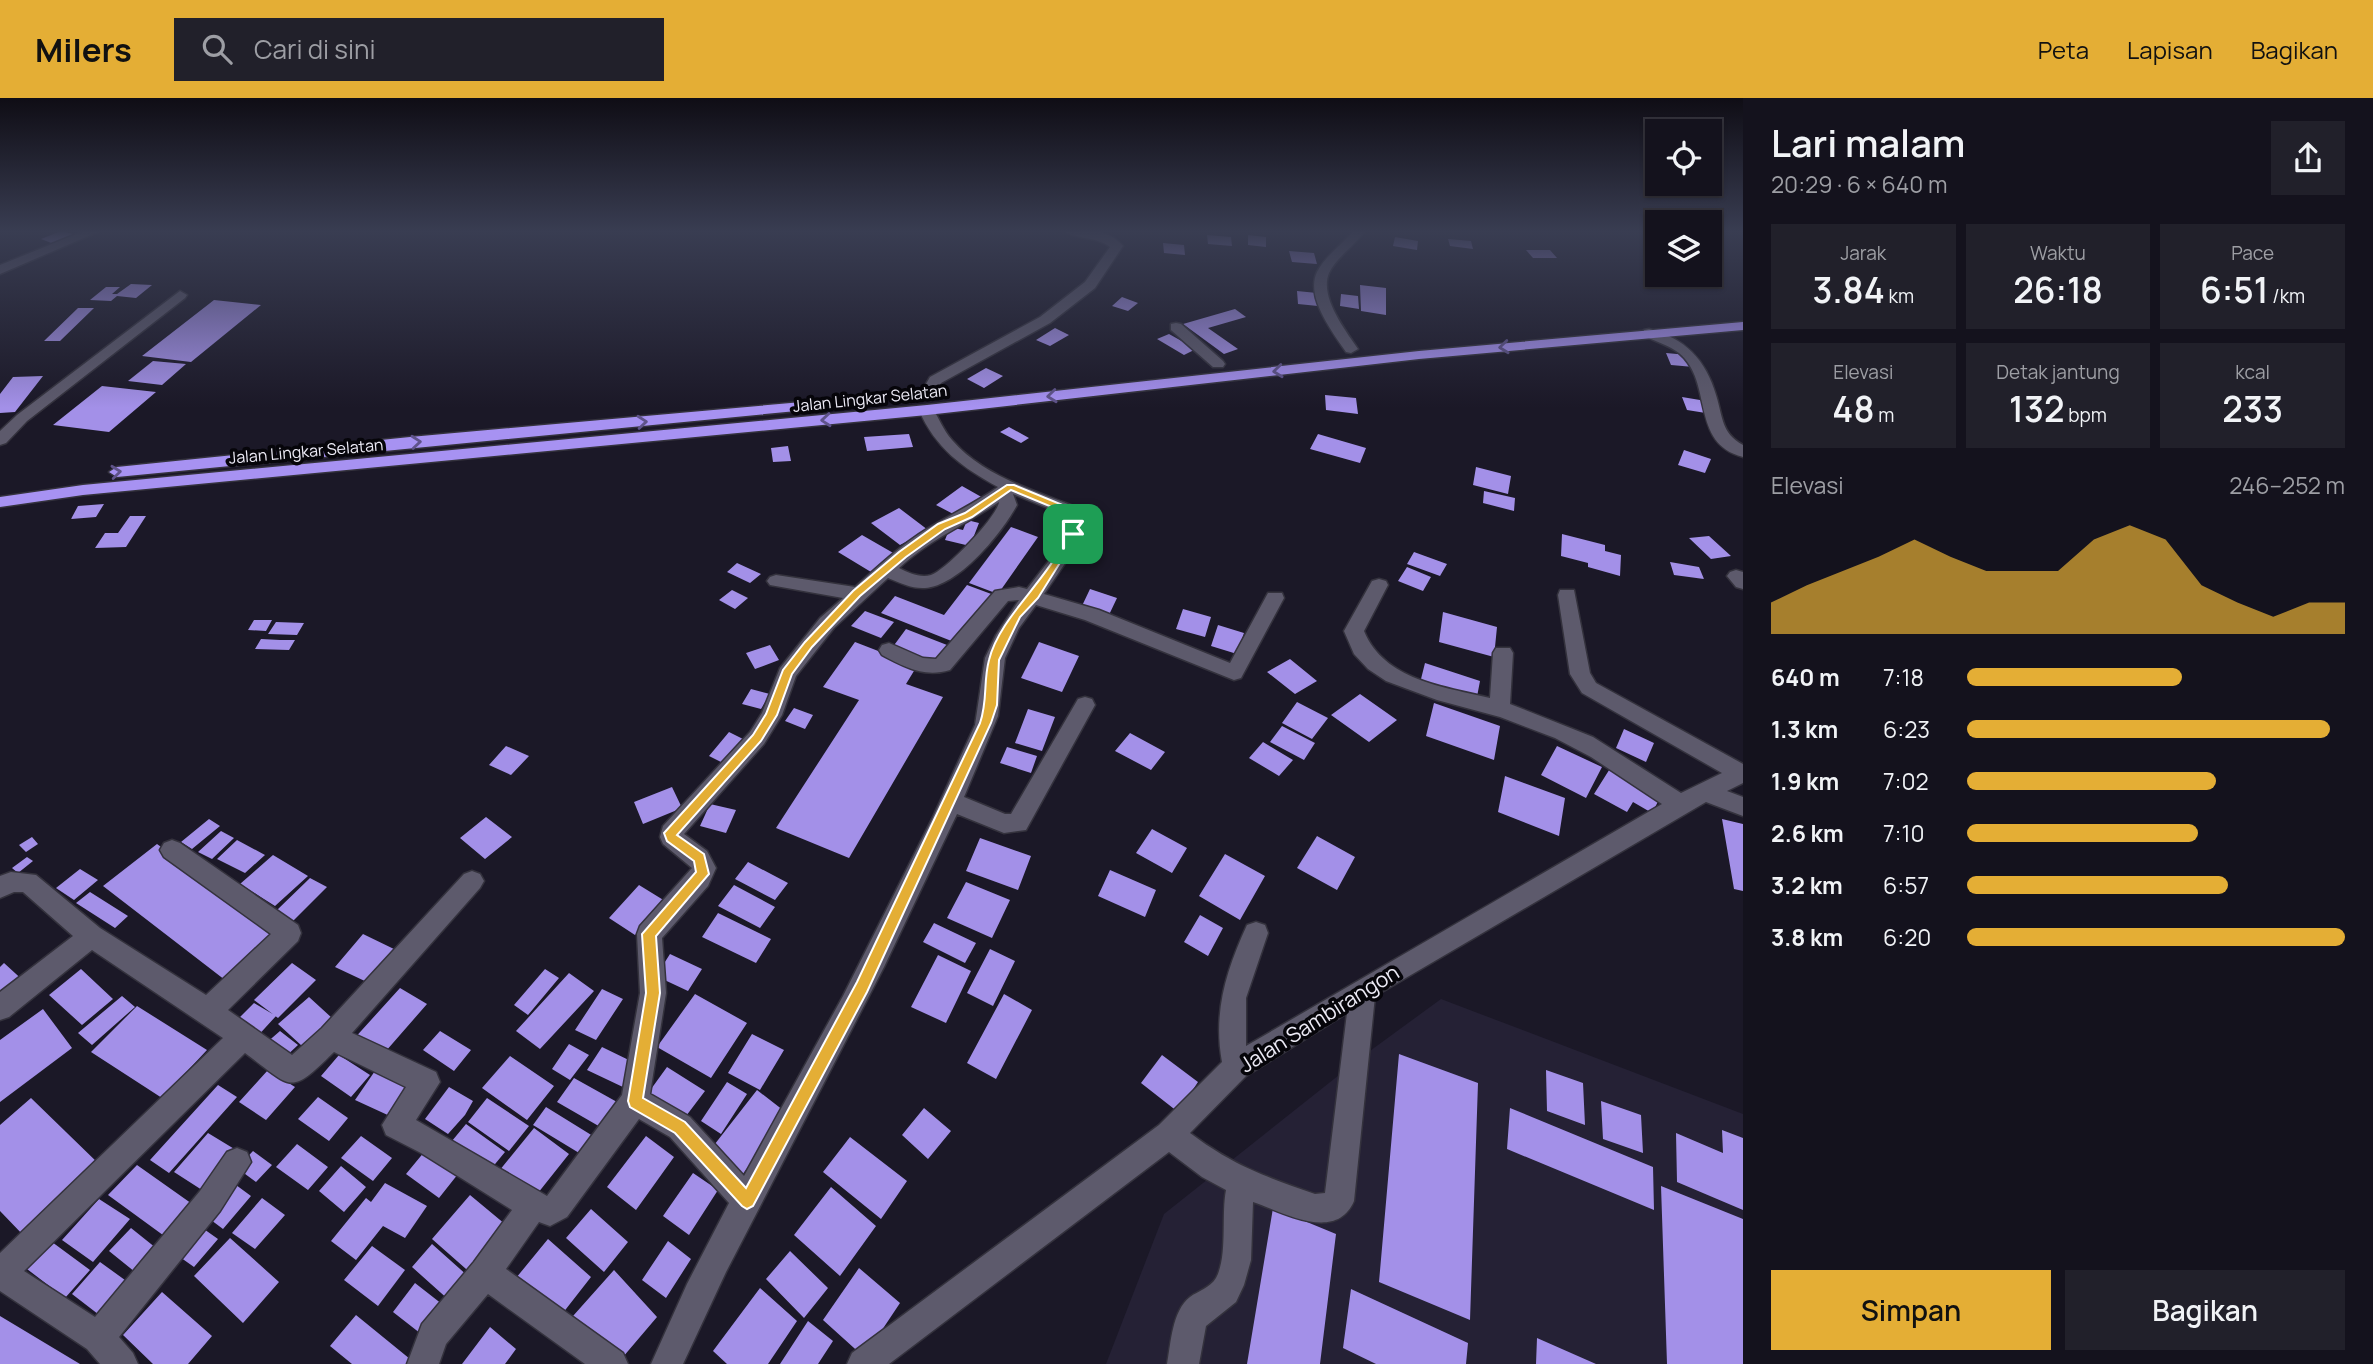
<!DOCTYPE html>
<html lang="id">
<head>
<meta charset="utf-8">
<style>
	:root { --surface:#14121d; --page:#21202a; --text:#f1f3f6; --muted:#9d9ea4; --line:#33323b; --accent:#e4ae35 }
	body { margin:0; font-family:Manrope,sans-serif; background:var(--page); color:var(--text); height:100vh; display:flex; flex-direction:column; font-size:26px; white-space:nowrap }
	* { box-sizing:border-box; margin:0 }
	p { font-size:23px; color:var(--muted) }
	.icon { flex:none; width:38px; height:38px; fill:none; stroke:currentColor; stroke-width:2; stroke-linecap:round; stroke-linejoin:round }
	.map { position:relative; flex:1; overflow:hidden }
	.sheet { display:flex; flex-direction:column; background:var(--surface); width:630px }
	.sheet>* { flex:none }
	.fabs { position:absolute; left:1645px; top:21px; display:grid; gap:14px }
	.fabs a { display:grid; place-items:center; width:77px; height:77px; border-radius:0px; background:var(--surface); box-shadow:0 2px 5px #0004,0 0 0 2px var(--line); font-size:35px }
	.pin { position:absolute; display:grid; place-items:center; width:60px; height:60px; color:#fff; margin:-30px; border-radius:14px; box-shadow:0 4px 10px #0006 }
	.round { display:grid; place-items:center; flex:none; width:74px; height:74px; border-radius:0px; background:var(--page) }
	.summary { display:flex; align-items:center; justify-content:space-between; height:119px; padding:0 28px }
	h1 { font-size:38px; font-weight:600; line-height:52px }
	.metrics { display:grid; grid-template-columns:repeat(3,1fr); gap:10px; height:119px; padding:7px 28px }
	.metrics div { display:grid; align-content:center; border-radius:0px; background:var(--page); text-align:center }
	.metrics b { font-size:35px; font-weight:600 }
	.metrics small { font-size:19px; font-weight:400 }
	.metrics p { font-size:19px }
	.chart { height:196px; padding:14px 28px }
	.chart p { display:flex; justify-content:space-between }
	.chart svg { width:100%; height:126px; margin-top:7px; fill:var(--accent); opacity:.7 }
	.primary-button { display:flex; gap:14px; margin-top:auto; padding:14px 28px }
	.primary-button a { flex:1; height:80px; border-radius:0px; background:var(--accent); color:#111; font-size:28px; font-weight:600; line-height:80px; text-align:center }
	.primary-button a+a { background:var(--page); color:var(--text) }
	ul { padding:0 28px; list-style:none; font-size:23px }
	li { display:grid; grid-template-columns:112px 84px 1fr; align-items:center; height:52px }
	li i { height:18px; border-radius:9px; background:var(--accent) }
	header { display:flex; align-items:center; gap:42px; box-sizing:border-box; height:98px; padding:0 35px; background:var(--accent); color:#111 }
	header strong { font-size:33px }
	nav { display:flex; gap:38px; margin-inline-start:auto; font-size:24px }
	.search { width:490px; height:63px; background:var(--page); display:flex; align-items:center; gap:18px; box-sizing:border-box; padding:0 24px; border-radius:0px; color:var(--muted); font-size:26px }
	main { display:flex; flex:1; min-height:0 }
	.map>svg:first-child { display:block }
</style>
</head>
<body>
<header>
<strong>Milers</strong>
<div class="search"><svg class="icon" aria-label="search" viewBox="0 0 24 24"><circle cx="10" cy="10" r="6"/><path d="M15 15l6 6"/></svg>Cari di sini</div>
<nav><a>Peta</a><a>Lapisan</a><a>Bagikan</a></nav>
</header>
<main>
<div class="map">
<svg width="1743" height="1266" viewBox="0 0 1743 1266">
	<rect width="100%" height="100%" fill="#1b1827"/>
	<!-- built -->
	<path fill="#252135" d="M1441,901L1743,1016V1266H1106L1164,1116L1363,958Z"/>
	<!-- building -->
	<path fill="#a390e8" d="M61,133L77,137L54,146L41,141Z
		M1207,137L1231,139L1232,148L1208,146Z
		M1248,137L1266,139V149L1248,147Z
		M1395,139L1418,143L1417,152L1393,148Z
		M1448,141L1471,143L1473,151L1450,148Z
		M1163,145L1184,147L1185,157L1164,155Z
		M1526,152H1550L1557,160H1533Z
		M1289,153L1314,155L1317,166L1292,164Z
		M131,186L152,187L136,200L117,198L111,203L90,202L106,189H120L112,196H117Z
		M1360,187L1386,190V217L1361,213Z
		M1297,193L1317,195L1318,208L1298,206Z
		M1341,196L1358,198L1359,211L1340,208Z
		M1122,199L1138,205L1128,213L1112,208Z
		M214,202L261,207L191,264L142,258Z
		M78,210H94L60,243H44Z
		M1235,211L1246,219L1208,230L1238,251L1224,256L1183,226Z
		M1055,230L1069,237L1050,248L1036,242Z
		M1169,236L1196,251L1184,257L1157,241Z
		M1666,255L1688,257L1694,269L1671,267Z
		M153,263L186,266L162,287L128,283Z
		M986,270L1003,278L984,290L967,281Z
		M43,278L15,314L0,315V296L13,279Z
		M102,288L156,294L109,334L53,327Z
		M1325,297L1356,300L1358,316L1326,312Z
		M1682,299L1706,303L1712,316L1687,312Z
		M1009,329L1029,340L1021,345L1000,334Z
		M909,336L913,349L867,353L864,339Z
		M1318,336L1366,350L1360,365L1310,351Z
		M788,348L791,363L773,364L771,350Z
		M1684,352L1711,361L1705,375L1678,367Z
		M1476,369L1511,378L1508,396L1473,387Z
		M962,388L985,401L959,419L936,407Z
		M1484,393L1515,400L1514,413L1483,405Z
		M104,406L96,419L71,421L78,408Z
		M899,410L928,432L900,447L871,425Z
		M130,418H146L126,449L95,450L105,435H118Z
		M967,422L979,425L970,448L945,442L950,429L963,432Z
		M1011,429L1038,439L998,496L969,485Z
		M1562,436L1605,447V453L1621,457L1620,478L1588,469V465L1561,458Z
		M862,437L895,456L871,474L838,454Z
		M1709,438L1731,458L1711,461L1689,440Z
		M1414,454L1447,466L1440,478L1407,466Z
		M1670,464L1699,469L1704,481L1674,477Z
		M737,465L761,476L750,485L727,474Z
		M1407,469L1431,479L1423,493L1398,483Z
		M967,487L994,497L959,546L881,515L895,498L944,517Z
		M1090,491L1117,500L1108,519L1081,510Z
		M732,492L748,500L735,511L719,502Z
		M1183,511L1211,519L1205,539L1176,531Z
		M865,513L894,524L881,540L851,528Z
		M1443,514L1497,529L1494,559L1439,544Z
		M254,522H272L266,533L248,532Z
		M276,524L304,525L297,537L268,536Z
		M1218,527L1244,535L1237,556L1211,548Z
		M906,531L947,547L934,566L892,550Z
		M261,541L280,542H295L289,552L255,551Z
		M855,544L917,568L906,586L943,599L849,760L776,730L859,602L823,589Z
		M1039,544L1079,558L1062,594L1021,580Z
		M770,547L779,562L755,571L746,555Z
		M1290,561L1317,583L1295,596L1267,574Z
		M1425,565L1480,583L1476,604L1420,585Z
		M751,591L770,596L761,611L742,606Z
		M1360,596L1397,622L1369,644L1331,617Z
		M1297,604L1328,620L1312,641L1282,625Z
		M1434,605L1500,628L1494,662L1426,638Z
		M794,610L813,617L805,631L785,623Z
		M1028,611L1055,619L1042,653L1015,645Z
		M1282,628L1315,645L1304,662L1270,644Z
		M1624,631L1654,645L1646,664L1616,650Z
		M729,634L747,643L727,667L709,658Z
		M1130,635L1165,654L1151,672L1115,653Z
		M1263,644L1293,662L1279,678L1249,660Z
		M506,648L529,658L511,677L489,667Z
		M1557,648L1602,669L1586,700L1541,677Z
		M1007,649L1037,658L1031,675L1000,665Z
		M1611,669L1662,696L1652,715L1633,704L1627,714L1594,696Z
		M1505,678L1565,700L1559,738L1498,714Z
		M672,689L682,710L643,726L634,704Z
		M710,706L736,712L726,735L700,728Z
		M486,719L512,739L485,761L460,740Z
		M209,721L220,728L192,751L181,744Z
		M1722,721L1743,726V793L1734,791Z
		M1152,731L1187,750L1172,775L1136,755Z
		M221,733L234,740L212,761L198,754Z
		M1317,738L1355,759L1337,792L1297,770Z
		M32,739L38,746L26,754L19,747Z
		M980,740L1031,758L1018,792L966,773Z
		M237,742L265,757L245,775L217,761Z
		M157,746L279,833L225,882L103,788Z
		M1225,756L1265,778L1240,822L1199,798Z
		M273,757L308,778L275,808L240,786Z
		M27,759L33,763L18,775L12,770Z
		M748,764L788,785L775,802L735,781Z
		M80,771L98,782L74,802L56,790Z
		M1110,772L1156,792L1145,819L1098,798Z
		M310,780L327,789L293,823L276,813Z
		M966,784L1010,802L992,840L947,820Z
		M639,787L665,803L635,837L609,820Z
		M734,787L775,809L760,830L718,808Z
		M90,794L128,818L115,830L76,805Z
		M718,815L771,841L756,865L702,839Z
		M1200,817L1223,830L1208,858L1184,844Z
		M934,825L976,845L965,865L923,844Z
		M363,836L396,852L369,885L335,869Z
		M990,851L1015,863L993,908L967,895Z
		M670,856L702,871L688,893L656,878Z
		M938,857L971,873L946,925L911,909Z
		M4,865L27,886L8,901L0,894V869Z
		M292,865L316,882L278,920L254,902Z
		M81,871L113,901L82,927L49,897Z
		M545,871L559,880L528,917L514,907Z
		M569,875L594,893L540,951L516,933Z
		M400,890L427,906L379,961L352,943Z
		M602,891L623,901L596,942L575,932Z
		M695,896L747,925L711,980L657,949Z
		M1004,896L1032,912L996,981L967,965Z
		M122,898L135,909L92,947L78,935Z
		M309,899L332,920L302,948L278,926Z
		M254,905L276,918L254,942L232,927Z
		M137,908L207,952L162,1000L91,954Z
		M43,911L72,950L0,1004V942Z
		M280,933L298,947L283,961L265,946Z
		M440,933L471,952L454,973L423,952Z
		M752,936L784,952L760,992L728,975Z
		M569,946L589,957L570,982L552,971Z
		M602,949L639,967L625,990L587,972Z
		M1399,956L1478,985L1470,1222L1379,1184Z
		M339,957L370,977L351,999L321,978Z
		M1162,957L1198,984L1178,1014L1141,985Z
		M510,958L554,988L527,1022L482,990Z
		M667,969L705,993L683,1022L646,998Z
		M377,970L415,988L392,1019L355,1002Z
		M268,972L295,989L266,1022L239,1004Z
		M1546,972L1583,985L1585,1027L1547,1013Z
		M574,980L626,1009L609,1034L557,1004Z
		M727,984L747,996L721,1036L701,1023Z
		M218,987L237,999L169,1075L150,1062Z
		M449,989L473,1003L465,1017L448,1036L425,1021Z
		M757,992L788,1016L742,1077L711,1051Z
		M318,999L348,1020L329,1043L298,1021Z
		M31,1000L101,1068L25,1139L0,1113V1027Z
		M487,1000L529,1028L509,1053L468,1024Z
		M1601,1003L1641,1017L1643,1055L1603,1041Z
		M546,1009L601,1043L589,1061L533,1027Z
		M924,1010L951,1033L928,1061L902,1037Z
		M1510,1010L1653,1069L1654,1112L1507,1051Z
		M466,1026L505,1054L486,1077L447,1049Z
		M534,1030L569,1056L534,1100L499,1073Z
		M1722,1032L1743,1040V1112L1677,1084L1676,1035L1723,1055Z
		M208,1035L236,1052L202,1092L174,1074Z
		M361,1038L392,1060L373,1083L341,1060Z
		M646,1038L674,1059L636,1112L607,1089Z
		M850,1039L907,1083L881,1121L823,1074Z
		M297,1046L328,1069L308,1092L276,1069Z
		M253,1053L272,1067L256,1084L237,1070Z
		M425,1053L458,1076L439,1100L406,1076Z
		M137,1067L195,1108L167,1140L108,1097Z
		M341,1068L366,1089L344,1114L319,1093Z
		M693,1075L718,1092L689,1137L663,1118Z
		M385,1085L427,1108L405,1140L383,1128L356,1162L331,1143L366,1100L371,1104Z
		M236,1087L251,1098L223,1131L207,1119Z
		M1661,1088L1743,1121V1266H1667Z
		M831,1089L876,1128L840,1178L794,1137Z
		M470,1097L512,1132L474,1178L432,1141Z
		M262,1100L285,1117L255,1151L232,1135Z
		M99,1101L130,1121L93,1164L62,1142Z
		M1273,1110L1336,1136L1320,1266H1247Z
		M591,1111L628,1144L604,1174L566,1140Z
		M201,1129L218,1141L194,1169L177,1157Z
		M131,1130L161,1154L140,1178L109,1153Z
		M230,1140L279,1184L243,1225L194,1178Z
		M548,1141L591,1179L559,1220L516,1180Z
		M668,1143L691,1161L666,1200L642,1182Z
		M52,1144L90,1172L65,1200L27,1171Z
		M432,1146L469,1179L450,1203L412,1169Z
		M372,1148L405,1172L378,1208L344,1182Z
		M790,1153L828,1190L804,1220L766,1181Z
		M100,1164L136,1190L107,1223L72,1196Z
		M859,1170L900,1205L864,1259L823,1222Z
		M614,1172L657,1219L617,1266H613L573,1218Z
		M415,1185L447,1210L425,1239L393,1214Z
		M760,1190L797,1223L768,1266H727L713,1253Z
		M1351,1191L1468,1245L1466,1266H1376L1343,1250Z
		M162,1194L212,1238L188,1266H153L123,1237Z
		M356,1217L410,1261L407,1266H352L330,1248Z
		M0,1218L80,1266H0Z
		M808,1223L833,1243L818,1266H780Z
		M490,1229L516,1251L505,1266H462Z
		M1537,1240L1596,1266H1536Z"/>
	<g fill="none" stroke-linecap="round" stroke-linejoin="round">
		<defs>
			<path id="minor" d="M84,133H100L0,176V167Z
				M1064,133C1085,133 1108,130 1123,148L1095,190L1050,225L941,285L932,301H922L919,298L930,279L1040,219L1085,184L1110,149C1096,138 1077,142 1064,133Z
				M1353,133H1365C1355,147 1336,160 1329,175C1319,199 1346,233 1358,251L1351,255L1346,254C1333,235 1305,199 1317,174C1325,158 1342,147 1353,133Z
				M180,193L187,197L185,200L27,323L6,345L0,347V333L17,317Z
				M1176,225L1181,226L1223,263L1225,266L1223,269H1213L1171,232V226Z
				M1649,231C1685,240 1706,262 1716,297C1723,319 1721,335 1743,347V359C1689,345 1714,284 1679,255C1670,248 1655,243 1644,238V232Z
				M927,307L932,309C939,320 943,332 952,342C982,377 1032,392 1073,408L1084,430L1066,464L1044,496L1099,512L1230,565L1268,495H1282L1284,500L1241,580L1234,582L1085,522L1036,507L1019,530L1005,560L998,618L964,699L1005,716H1011L1078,601L1085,599L1092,601L1095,607L1026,732L1004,735L957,716L884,869L726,1174L683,1266H651L687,1186L729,1105L670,1039L639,1021L567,1119L550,1128L539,1124L506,1171L623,1255L628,1266H585L488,1196L446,1246L439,1266H407L422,1226L474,1164L512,1112L421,1055L386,1037L382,1027L406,989L334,954C289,998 294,991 245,955L24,1173L95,1219L200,1093L227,1054L237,1050L247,1054L251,1064L220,1113L119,1239L133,1255L138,1266H100L87,1251L0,1193V1155L223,940L92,852L9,919L0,922V894L73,838L23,794H14L0,800V778L11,774L36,777L100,830L206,897L271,836L164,759L160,752L164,745L172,742L180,745L298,827L301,835L298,843L228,912L292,957L322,930L464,776L472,773L480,776L484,783L480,790L352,935L436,974L440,984L416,1022L547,1098L622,997L640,895L637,836L640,828L692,770L663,746L660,739L663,728L750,634L762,615L780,570L820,520L843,500L770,487L767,483L770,479L776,477L855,489C881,466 906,442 937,425C958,413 978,403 998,389C963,370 935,350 919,312ZM1013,396L1060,415L1066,430L1051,460L1027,491L1019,489L995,493L936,561L923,560L889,545L882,547L879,552L882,557C905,569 924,580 950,572L1008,503L1019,502L996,537L985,560L975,627L932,721L843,898L744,1078L690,1019L650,996L666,895L662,840L708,788L716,770L707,753L684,736L764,646L782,617L796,578L834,530L888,480C900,485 913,491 925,490C959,488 1002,435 1017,407ZM999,404C997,419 946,472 931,477C920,480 909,475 899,470C929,442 965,427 999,404Z
				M1736,472L1743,474V491L1736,489L1727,478L1730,474Z
				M1379,481L1386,483L1388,487L1364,533C1384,582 1444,589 1490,600L1493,555L1496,550H1510L1513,555L1510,606L1593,639L1681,695L1722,675L1582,595L1570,576L1558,497L1560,492H1574L1590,575L1596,585L1743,666V685L1727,693L1743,699V718L1706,704L1375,898L1354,1103C1336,1145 1283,1114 1253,1104L1251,1162L1244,1187L1236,1204L1206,1228L1199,1266H1167C1171,1245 1172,1213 1190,1199C1198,1193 1210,1190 1216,1180C1228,1158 1221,1117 1226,1092L1202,1079L1169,1054L889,1266H847L852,1255L1159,1027L1222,964C1213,914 1226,873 1247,827L1256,824L1265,827L1268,835L1246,900V948L1662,706L1591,659L1555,640L1500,619L1437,602L1386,583L1368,571L1354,556L1344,533L1372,483ZM1347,915L1325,1095L1315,1096C1264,1078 1234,1068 1190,1035L1246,978Z"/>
			<path id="highway" d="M1743,224V232L1419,261L927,317L83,397L0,409V399L83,387L927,307L1419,253Z
				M802,304L807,306L810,309L807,312L117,379L109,374L117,369L410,339Z"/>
		</defs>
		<!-- minor casing -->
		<use href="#minor" stroke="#34323d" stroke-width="3"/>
		<!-- highway casing -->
		<use href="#highway" stroke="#34323d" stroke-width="3"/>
		<!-- minor -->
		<use href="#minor" fill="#5d5a6c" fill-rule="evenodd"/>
		<!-- highway -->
		<use href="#highway" fill="#a792f2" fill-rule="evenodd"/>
	</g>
	<!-- one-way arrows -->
	<defs><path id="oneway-chevron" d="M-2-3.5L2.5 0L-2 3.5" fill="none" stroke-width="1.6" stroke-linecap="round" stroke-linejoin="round" transform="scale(1.75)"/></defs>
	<g stroke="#5f538a">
		<use href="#oneway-chevron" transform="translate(1504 249) rotate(174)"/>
		<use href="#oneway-chevron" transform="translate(1278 273) rotate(174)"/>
		<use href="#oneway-chevron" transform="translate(1052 298) rotate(174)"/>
		<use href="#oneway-chevron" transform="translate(826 322) rotate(175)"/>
		<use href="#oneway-chevron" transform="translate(642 324) rotate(-5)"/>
		<use href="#oneway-chevron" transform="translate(416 344) rotate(-5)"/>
		<use href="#oneway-chevron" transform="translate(116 374) rotate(-6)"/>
	</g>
	<!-- sky -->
	<linearGradient id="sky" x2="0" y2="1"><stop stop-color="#0f0d15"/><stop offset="0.43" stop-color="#393d52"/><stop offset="1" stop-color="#393d52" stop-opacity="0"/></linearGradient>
	<rect width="1743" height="310" fill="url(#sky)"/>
	<!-- route -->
	<path fill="#e4ae35" stroke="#fff" stroke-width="2" fill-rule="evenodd" d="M1007,387H1014L1070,410L1080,424L1078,436L1038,500L1020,519L999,562L997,607L991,625L867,894L753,1108L747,1111L742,1108L675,1035L630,1009L628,1003L646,895L642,836L696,774L694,763L667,743L664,735L753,637L766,616L783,572L805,544L853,493L899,454L938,426L965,415ZM1011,392L1064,414L1070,424C1062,472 1001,513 989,562C983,584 988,602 980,625L857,884L746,1090L685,1024L643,1000L660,895L656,838L709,776L704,756L677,737L761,643L777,617L792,576L812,549L860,498L906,459L945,431L972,419Z"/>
	<g text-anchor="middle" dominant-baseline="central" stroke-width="7" stroke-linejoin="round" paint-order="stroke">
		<!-- far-street labels -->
		<g font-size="16" fill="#eceaf5" stroke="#06050a">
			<text transform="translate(870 300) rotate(-6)">Jalan Lingkar Selatan</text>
			<text transform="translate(306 353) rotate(-5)">Jalan Lingkar Selatan</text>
		</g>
		<!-- near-street labels -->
		<g font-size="21" fill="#eceaf5" stroke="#06050a">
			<text transform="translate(1319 920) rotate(-32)">Jalan Sambirangon</text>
		</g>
	</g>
</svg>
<div class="fabs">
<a><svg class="icon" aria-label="locate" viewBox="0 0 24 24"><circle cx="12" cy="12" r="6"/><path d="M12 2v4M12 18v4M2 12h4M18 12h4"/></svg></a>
<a><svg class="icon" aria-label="layers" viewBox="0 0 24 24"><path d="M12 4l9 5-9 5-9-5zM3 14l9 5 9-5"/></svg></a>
</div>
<div class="pin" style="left:1073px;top:436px;background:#1e9e55"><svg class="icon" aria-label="arrive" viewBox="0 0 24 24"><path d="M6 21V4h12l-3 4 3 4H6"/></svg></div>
</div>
<section class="sheet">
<div class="summary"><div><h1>Lari malam</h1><p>20:29 · 6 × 640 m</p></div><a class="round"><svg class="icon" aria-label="share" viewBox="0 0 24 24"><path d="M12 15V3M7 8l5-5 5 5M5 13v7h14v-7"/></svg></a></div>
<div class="metrics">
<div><p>Jarak</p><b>3.84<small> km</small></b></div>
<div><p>Waktu</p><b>26:18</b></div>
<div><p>Pace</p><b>6:51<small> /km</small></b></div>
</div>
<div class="metrics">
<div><p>Elevasi</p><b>48<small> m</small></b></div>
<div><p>Detak jantung</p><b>132<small> bpm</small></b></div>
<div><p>kcal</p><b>233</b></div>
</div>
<div class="chart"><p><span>Elevasi</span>246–252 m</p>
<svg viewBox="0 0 160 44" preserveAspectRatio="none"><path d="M0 44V33L10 27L20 22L30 17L40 11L50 17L60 22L70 22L80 22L90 11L100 6L110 11L120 27L130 33L140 38L150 33L160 33V44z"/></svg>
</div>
<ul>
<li><b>640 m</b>7:18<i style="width:57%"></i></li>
<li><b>1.3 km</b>6:23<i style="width:96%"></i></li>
<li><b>1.9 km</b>7:02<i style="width:66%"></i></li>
<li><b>2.6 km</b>7:10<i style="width:61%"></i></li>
<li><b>3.2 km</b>6:57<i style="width:69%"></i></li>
<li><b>3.8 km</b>6:20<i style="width:100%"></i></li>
</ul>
<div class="primary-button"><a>Simpan</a><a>Bagikan</a></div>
</section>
</main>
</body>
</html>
